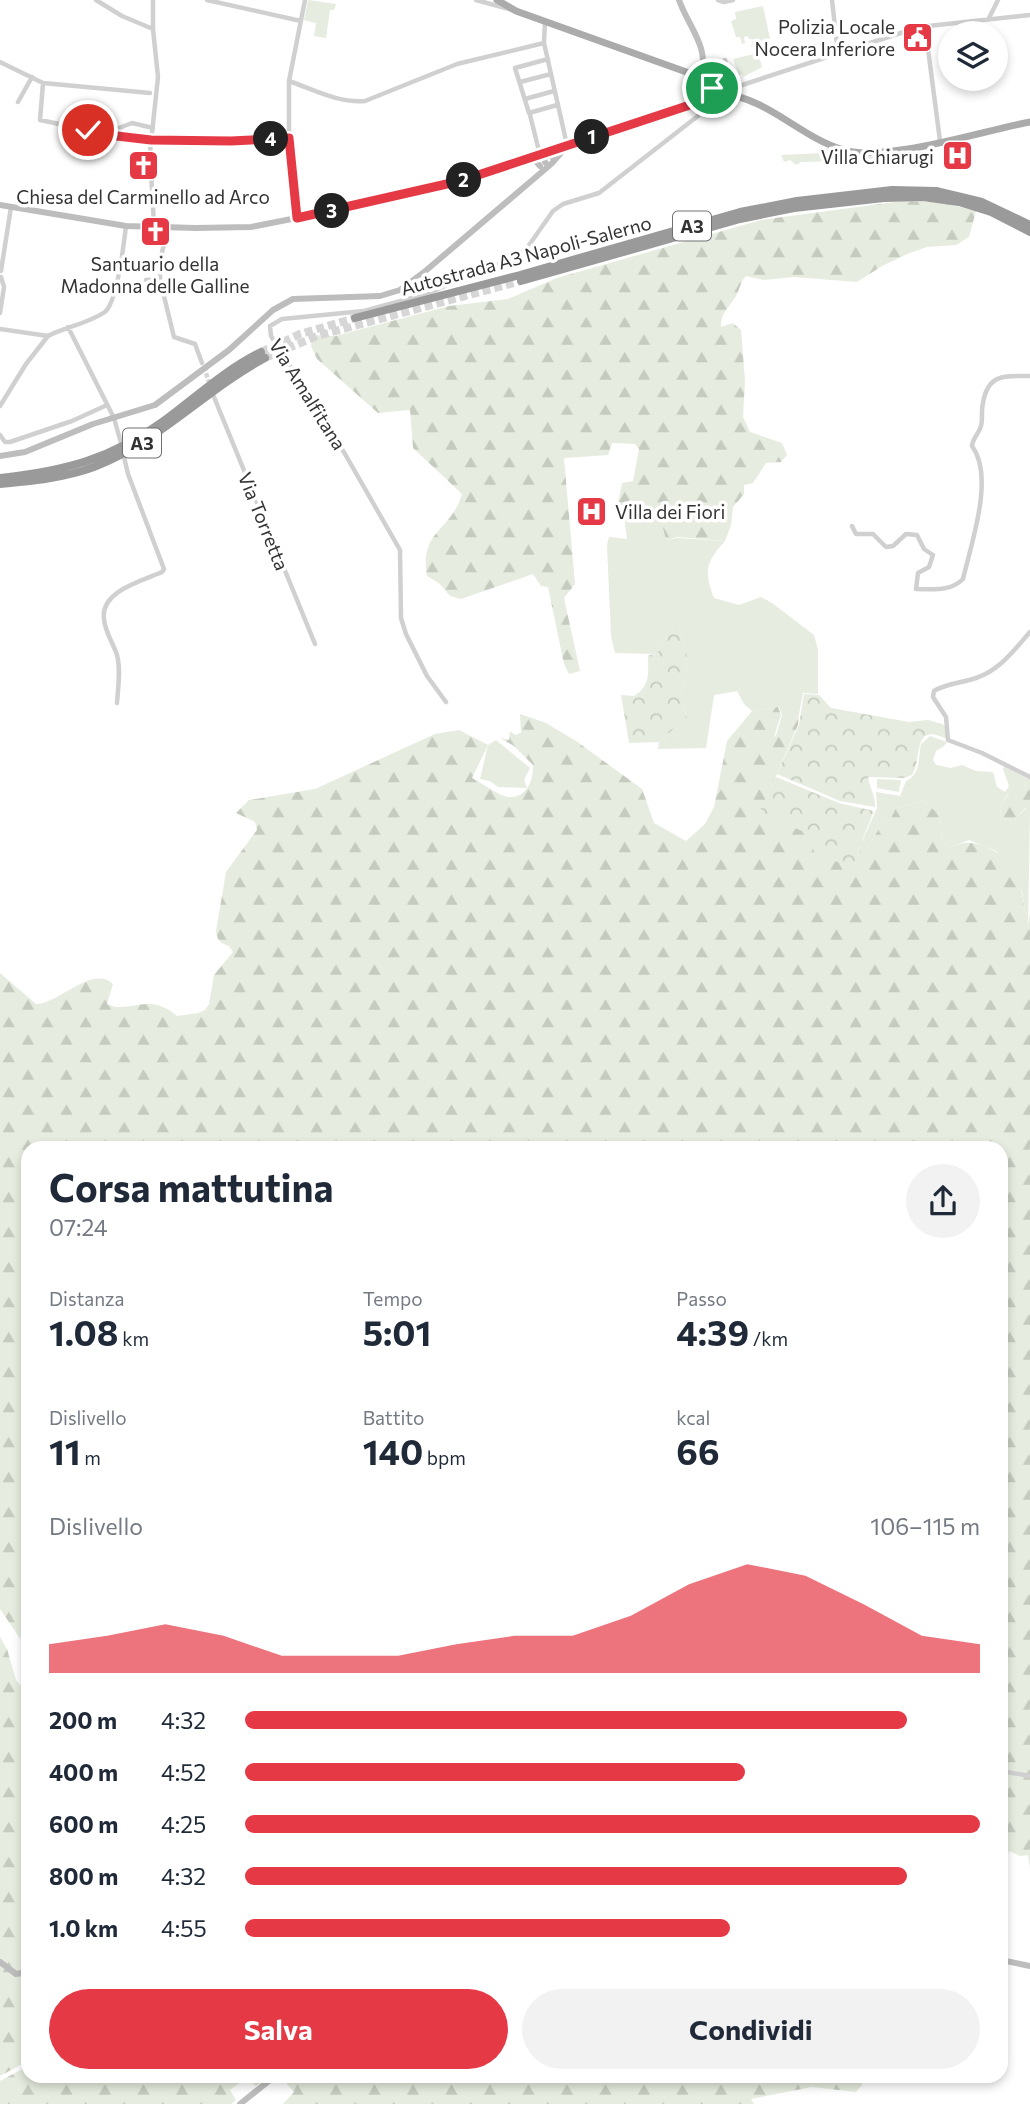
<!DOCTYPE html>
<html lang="it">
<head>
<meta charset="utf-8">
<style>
	:root { --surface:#fff; --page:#f2f2f3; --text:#1f2937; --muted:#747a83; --accent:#e63946 }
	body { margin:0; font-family:Commissioner,sans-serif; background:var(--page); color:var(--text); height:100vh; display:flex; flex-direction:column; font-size:26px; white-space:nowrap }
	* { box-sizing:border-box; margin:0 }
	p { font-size:23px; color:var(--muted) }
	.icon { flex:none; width:38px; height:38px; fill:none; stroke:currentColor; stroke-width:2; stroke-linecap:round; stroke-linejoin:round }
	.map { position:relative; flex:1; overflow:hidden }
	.side { position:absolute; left:21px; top:1141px; width:987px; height:942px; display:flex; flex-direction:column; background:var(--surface); border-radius:21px; box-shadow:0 4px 10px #0003 }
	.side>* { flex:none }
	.fabs { position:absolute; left:938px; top:21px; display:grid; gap:14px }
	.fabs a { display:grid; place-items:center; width:70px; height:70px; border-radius:50%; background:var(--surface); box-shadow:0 4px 10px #0003; font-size:35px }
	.pin { position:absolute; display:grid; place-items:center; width:60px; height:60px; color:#fff; margin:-30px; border:4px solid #fff; border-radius:50%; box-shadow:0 2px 7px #0007 }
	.km { position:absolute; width:35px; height:35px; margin:-18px; border-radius:50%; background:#222; color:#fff; font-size:19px; line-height:35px; text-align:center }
	.round { display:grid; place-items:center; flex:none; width:74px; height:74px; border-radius:37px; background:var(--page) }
	.head { display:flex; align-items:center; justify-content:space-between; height:119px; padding:0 28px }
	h1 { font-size:38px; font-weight:700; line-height:52px }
	.figures { display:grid; grid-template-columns:repeat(3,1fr); gap:10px; height:119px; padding:7px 28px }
	.figures div { display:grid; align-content:center }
	.figures b { font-size:35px; font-weight:700 }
	.figures small { font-size:19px; font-weight:400 }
	.figures p { font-size:19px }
	.chart { height:196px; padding:14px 28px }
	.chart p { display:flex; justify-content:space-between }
	.chart svg { width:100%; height:126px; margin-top:7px; fill:var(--accent); opacity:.7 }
	.button { display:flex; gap:14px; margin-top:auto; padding:14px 28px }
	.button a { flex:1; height:80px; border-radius:42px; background:var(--accent); color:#fff; font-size:28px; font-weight:700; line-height:80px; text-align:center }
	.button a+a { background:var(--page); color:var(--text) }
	ul { padding:0 28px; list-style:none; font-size:23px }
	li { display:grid; grid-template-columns:112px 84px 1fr; align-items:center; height:52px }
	li i { height:18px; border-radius:9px; background:var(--accent) }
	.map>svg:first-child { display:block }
</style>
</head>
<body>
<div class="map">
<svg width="1030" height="2104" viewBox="0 0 1030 2104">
	<defs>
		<pattern id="forest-firs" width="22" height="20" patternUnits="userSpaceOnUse" patternTransform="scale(1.75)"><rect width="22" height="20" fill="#e6ecdf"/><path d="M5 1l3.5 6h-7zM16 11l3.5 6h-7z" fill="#c6cbc0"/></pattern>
		<pattern id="park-crowns" width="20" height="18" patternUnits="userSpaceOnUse" patternTransform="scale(1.75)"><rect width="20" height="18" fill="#e6ecdf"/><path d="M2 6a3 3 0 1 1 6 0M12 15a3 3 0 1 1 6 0" fill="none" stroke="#c6cbc0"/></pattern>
	</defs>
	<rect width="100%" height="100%" fill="#fff"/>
	<!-- green -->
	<path fill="#e6ecdf" d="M308,0L336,4L334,10H330L326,38L314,36L316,23L304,20Z
		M763,6L770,39L751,47L753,39H749L748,36L744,37L745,43L742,44L740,37H736L731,21L736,19L735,12Z
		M758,53L762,67L743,77L742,74L739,75L733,59Z
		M823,147L852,156L895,158L878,162L875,160L801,162L796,165L790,160L784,162L781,155L824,153Z
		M640,512L660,515L667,540L676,538L725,541C705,563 704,571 714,598L739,605L761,597L772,603L814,635L818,650V694L803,693L799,714L776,736L782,715L779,707L752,711L744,704L737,691L714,695L706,748L658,749L659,742L687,717C678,697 686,682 687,662C688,650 681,636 678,624H673L657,654L615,653L611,636L607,545L609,537L627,539L624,516Z
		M930,736L947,742L944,746L936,751L933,760L936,765L951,768L962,765L976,771L993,772L997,787L1005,792L1009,786L1003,769L1004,766L1026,778L1025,792L1008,794L1000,806L1001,819L1014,821L1026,808L1030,811L1028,928L1022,891L996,851L969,840L950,847L942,841L940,815L923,801L896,808L891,818L883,822L866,850L857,853L877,808L876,792L900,796L906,781C921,774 918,759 921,744Z
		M496,740L530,768L524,780L527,788L498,787L490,781L480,779L488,745Z
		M877,779L901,780L899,792L877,788Z"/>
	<!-- forest -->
	<path fill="url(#forest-firs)" d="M902,201L940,202L976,211L969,237L956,245L927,247L907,254L882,266L857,282L794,277L764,280L746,276C740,282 740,289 736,296C729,308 721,312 721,327L733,323L741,330L745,381L743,417L750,432L782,443L787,455L781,462L766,463L753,483L744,485V494L733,507L731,525L725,541L677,537L666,540L660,515L640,512L621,517L616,513L622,483L633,481L639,449L635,444L612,443L608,455L564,458L575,584L564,598L580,671L569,674L564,664L548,587L541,586L533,574L461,599L450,596L440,584L427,576C419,530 451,532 462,494L413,448L410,410L378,413L317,359L311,346L313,335L335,336L449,306L508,299L557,278L761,220Z
		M778,707L781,715L774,737L799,714L798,725L760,813L810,834L859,862L857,853L866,850L883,822L891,818L896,808L923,801L940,815L942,841L950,847C965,842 971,841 986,847C1022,862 1021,893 1028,925L1030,914V1869L1028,1855L1020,1856L1009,1851L1001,1878V1148H28V1650L0,1609V973L36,1004C58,1004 93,964 113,984L107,1004C130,1015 148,991 177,1016L198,1013L205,1010L209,1004L214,975L233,952L229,946C220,943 217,940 216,931L226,872L257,830L255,822L236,813L249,800L315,789L435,734L459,730L488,745L472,778C480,782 500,796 508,797C526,799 534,780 533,765L514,746L500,738L509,740L510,731L515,735L521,733L520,714L546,723L576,741L642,789L654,823L686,841L705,824L714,807L727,741L752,711Z
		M1026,778L1030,779V811L1025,808L1014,821L1001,819L1000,806L1014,787L1025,792Z
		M0,1637L7,1649L16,1680L28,1694V2061L0,2076Z
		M28,2066V2076H269L256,2086L246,2078L230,2090L236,2100L231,2104H0V2081Z
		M280,2076H861L862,2085L856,2092L812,2087L751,2099L754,2104H283L294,2092Z"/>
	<!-- park -->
	<path fill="url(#park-crowns)" d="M673,624H678C681,635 688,650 687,662C686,682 678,697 687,717L659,742L629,743L621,695L634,696C651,686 648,673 648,655L657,654Z
		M804,694L819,695L831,708L909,722L928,720L942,724L947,728V739C911,721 923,758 912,775L904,778L868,777C870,788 875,795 875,807L840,801L777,774L799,725Z
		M776,777L839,803L874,811L857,853L859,862L840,863L814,852L810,834L759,813Z"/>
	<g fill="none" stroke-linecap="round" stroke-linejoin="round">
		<!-- street-tunnel -->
		<path stroke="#d6d6d6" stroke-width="4.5" stroke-dasharray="4.5 2" stroke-linecap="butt" d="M204,367L210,385"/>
		<!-- highway-tunnel -->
		<path stroke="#d6d6d6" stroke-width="8" stroke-dasharray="8 4" stroke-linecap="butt" d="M261,352L300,334L355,318
			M265,358L317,336L521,281"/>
		<!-- street -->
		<path stroke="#d0d0d0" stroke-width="4.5" d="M96,0L122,16L153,29
			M153,0V29L158,77L150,152L154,226
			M207,0L301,21
			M476,0L509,9
			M718,0L724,2L733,0
			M832,0L838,53
			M989,18L998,0
			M545,21L544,43L567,145
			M925,26L940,141
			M548,59L515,68L529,113L557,105
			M725,60L728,73
			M0,62L43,83L150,93
			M289,81C315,90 338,103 365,101L457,64L544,43
			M520,82L551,74
			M43,83L40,120L88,130L91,133L151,140
			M729,87L739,86L919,27L1030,15
			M525,99L554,91
			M18,102L32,77
			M530,115L540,155
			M103,134L104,128H119L132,123L153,128
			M151,139L231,141L289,138
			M297,218L289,138V81L305,0
			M168,227L160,261V280L174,337L195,344L202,363
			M1,271L11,207
			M146,280L160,279
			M0,313L4,287L1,277
			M68,327L114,418L121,443
			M0,329L48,336
			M48,336C66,327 89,323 105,312C117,302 124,243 126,226
			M214,397L315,644
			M0,406L26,364L48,336
			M0,435L5,442H10L72,421L107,405
			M852,526L856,534H873L886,547L893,546L906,534L917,535L924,549L933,555L929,567L918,573L916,589C933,589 950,592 963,579C971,544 995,477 972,446C973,437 979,434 981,426C983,419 981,410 983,403C988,373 1005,376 1030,376
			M1030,632C1014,650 1000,670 976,678C962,683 947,683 934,691L933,697L946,717L948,740L982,753L1030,777
			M446,702L427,676L406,634L401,618L400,550L345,454L271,336L270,326L282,319L364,311L430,293L464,277L513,259L527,248L553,211L563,204L599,193L712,105L711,98
			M117,703C118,688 121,670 117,655C113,643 105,632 104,619C100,591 142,581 162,572L164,569L128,474L124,457
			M1001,1771L1030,1776"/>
		<!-- secondary -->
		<path stroke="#bdbdbd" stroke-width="6" d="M679,0C689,28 710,47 701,78
			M544.5 160a4.5 4.5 0 1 1 9 0a4.5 4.5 0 1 1-9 0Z
			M533,158L540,166
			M553,162L567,146
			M0,205L126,226L196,228L251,227L317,214L460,181L718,95
			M0,456L25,452L93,424L155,405L229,350L273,310L293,299L380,296L400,290L423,273L550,165
			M1001,1960L1030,1966
			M0,1962L16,1974L28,1972
			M240,2104L275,2076"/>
		<!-- primary -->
		<path stroke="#ababab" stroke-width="7" d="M497,0L516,11L717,83
			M712 89a6 6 0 1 1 12 0a6 6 0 1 1-12 0Z
			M722,94C767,97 801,138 844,150C889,162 981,131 1030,122"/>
		<!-- highway -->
		<path stroke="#9a9a9a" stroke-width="8" d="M521,281L740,219L794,208L884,198L923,197L959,202L991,212L1030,232
			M355,318L520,275L740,212L797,201L892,190L936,191L982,202L1030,225
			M0,478C64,471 112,459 165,420C196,397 226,369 261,352
			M0,484C32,481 64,478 94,467C159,442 205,390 265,358"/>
	</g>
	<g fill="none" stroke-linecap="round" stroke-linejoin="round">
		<defs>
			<path id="route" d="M88,130L91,133L151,140L231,141L289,138L297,218L460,181L711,98L712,88"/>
		</defs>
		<!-- route casing -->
		<use href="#route" stroke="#fff" stroke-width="14"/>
		<!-- route -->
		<use href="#route" stroke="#e63946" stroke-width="9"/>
	</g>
	<!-- icons -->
	<defs>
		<symbol id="civic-square" viewBox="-11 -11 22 22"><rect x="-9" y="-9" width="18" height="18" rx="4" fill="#e63946" stroke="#fff"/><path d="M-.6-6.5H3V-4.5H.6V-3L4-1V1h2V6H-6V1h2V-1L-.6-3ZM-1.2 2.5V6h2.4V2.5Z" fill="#fff"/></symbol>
		<symbol id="hospital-square" viewBox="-11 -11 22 22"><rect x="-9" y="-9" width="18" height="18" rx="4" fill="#e63946" stroke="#fff"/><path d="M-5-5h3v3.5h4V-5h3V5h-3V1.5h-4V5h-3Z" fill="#fff"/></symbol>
		<symbol id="church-square" viewBox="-11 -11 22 22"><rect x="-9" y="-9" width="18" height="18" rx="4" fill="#e63946" stroke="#fff"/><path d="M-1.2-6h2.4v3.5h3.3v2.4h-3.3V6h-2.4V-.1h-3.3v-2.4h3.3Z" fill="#fff"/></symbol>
	</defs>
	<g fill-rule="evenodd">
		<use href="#civic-square" x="900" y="20" width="35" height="35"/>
		<use href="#hospital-square" x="940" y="138" width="35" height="35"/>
		<use href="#church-square" x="126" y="148" width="35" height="35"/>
		<use href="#church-square" x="138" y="214" width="35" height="35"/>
		<use href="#hospital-square" x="574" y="494" width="35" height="35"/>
	</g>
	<g text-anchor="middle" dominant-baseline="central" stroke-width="7" stroke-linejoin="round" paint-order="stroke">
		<!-- shield labels -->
		<g fill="#fff" stroke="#707070" stroke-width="2">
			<rect x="673" y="211.5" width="38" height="29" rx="5"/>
			<rect x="123" y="428.5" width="38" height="29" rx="5"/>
		</g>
		<g font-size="18" font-weight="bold" fill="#333">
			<text x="692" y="226">A3</text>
			<text x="142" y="443">A3</text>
		</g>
		<!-- poi labels -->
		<g font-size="19" fill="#333" stroke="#fff" text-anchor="end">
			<text x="895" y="26">Polizia Locale<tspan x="895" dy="22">Nocera Inferiore</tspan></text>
			<text x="934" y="156">Villa Chiarugi</text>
			<text x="143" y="196" text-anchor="middle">Chiesa del Carminello ad Arco</text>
			<text x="155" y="263" text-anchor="middle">Santuario della<tspan x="155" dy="22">Madonna delle Galline</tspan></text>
			<text x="615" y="511" text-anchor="start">Villa dei Fiori</text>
		</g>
		<!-- street labels -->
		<g font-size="19" fill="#333" stroke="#fff">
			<text transform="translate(526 255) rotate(-15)">Autostrada A3 Napoli-Salerno</text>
			<text transform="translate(308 394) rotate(58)">Via Amalfitana</text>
			<text transform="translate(264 521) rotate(68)">Via Torretta</text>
		</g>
	</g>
</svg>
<div class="fabs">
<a><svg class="icon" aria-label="layers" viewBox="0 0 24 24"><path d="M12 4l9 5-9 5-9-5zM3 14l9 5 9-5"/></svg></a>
</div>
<div class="pin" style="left:712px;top:88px;background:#1e9e55"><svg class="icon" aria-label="arrive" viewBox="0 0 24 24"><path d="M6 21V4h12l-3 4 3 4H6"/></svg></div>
<div class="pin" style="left:88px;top:130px;background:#d93025"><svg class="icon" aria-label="check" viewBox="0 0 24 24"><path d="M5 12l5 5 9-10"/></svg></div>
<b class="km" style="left:592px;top:137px">1</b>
<b class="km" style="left:464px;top:180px">2</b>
<b class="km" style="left:332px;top:211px">3</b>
<b class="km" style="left:271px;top:139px">4</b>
<section class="side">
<div class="head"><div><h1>Corsa mattutina</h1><p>07:24</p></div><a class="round"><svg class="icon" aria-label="share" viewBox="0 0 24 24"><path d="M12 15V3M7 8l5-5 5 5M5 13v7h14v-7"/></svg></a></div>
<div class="figures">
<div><p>Distanza</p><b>1.08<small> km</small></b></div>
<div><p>Tempo</p><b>5:01</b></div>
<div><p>Passo</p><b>4:39<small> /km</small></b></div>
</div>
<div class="figures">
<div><p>Dislivello</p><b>11<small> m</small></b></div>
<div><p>Battito</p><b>140<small> bpm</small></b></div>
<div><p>kcal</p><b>66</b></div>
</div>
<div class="chart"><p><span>Dislivello</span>106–115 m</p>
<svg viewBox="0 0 160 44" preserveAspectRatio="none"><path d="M0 44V34L10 31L20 27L30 31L40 38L50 38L60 38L70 34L80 31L90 31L100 24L110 13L120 6L130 10L140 20L150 31L160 34V44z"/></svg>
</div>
<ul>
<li><b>200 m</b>4:32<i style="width:90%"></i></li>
<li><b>400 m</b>4:52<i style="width:68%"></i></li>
<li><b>600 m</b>4:25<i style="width:100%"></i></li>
<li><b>800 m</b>4:32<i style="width:90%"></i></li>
<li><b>1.0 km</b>4:55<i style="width:66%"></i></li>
</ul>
<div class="button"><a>Salva</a><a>Condividi</a></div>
</section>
</div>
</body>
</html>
